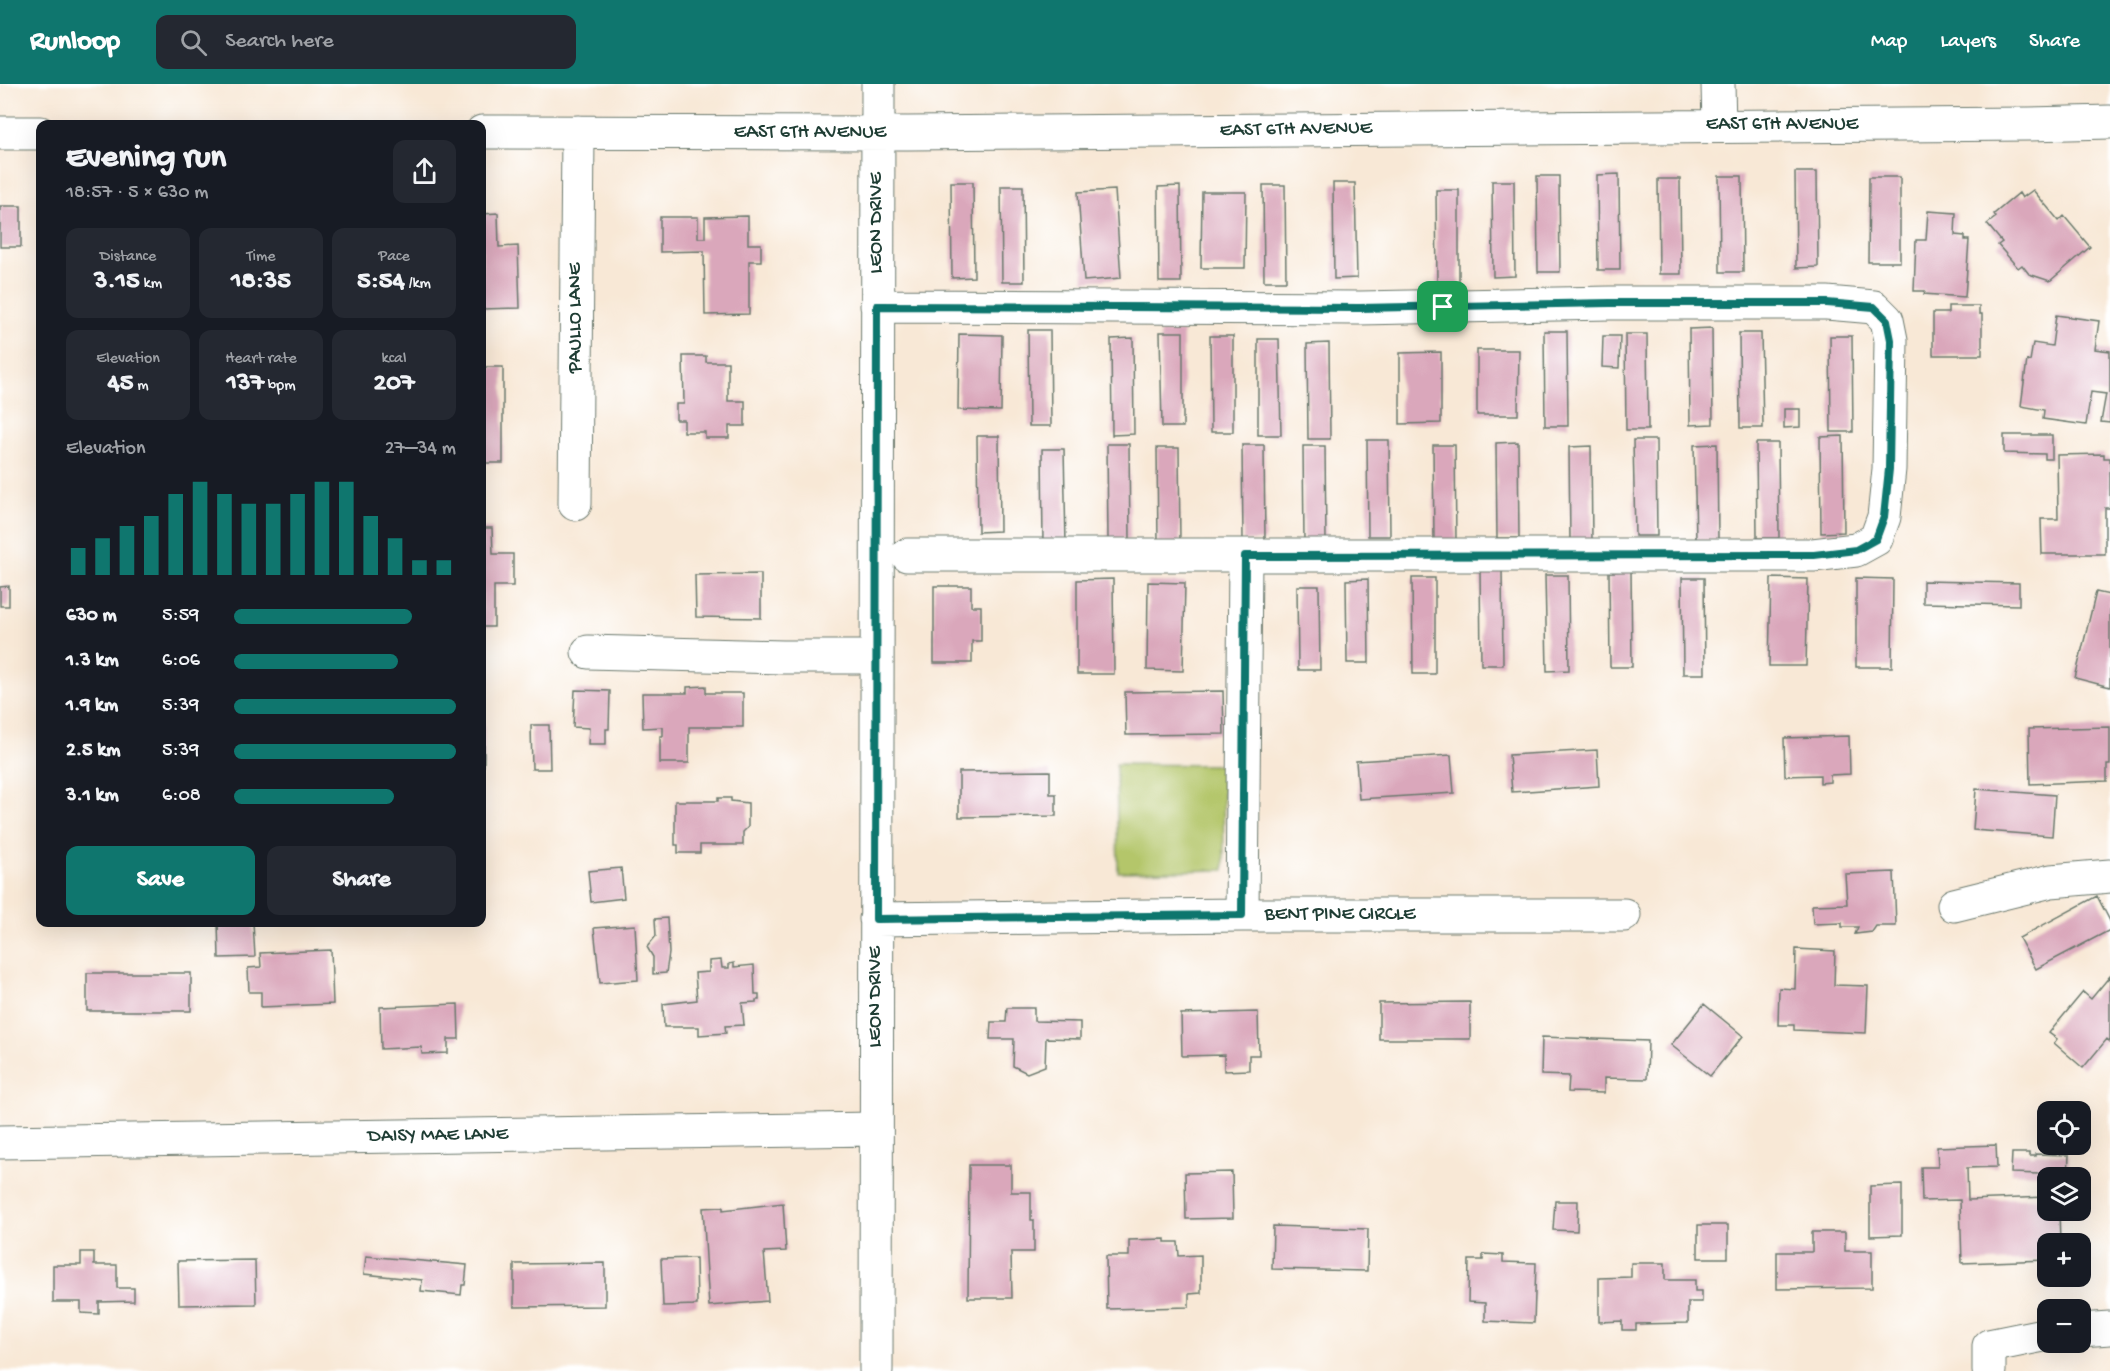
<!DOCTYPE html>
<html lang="en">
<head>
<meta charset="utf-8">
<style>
	:root { --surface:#171b24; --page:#242831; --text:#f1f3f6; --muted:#9ea1a6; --accent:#0f766e }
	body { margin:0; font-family:"Gochi Hand",sans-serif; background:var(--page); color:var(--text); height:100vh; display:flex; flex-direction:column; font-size:22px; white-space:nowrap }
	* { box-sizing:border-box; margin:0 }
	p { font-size:20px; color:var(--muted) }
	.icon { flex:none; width:33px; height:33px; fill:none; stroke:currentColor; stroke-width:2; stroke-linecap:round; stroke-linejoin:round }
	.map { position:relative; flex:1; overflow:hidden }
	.drawer { position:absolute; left:36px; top:36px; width:450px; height:807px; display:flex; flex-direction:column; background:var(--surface); border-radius:12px; box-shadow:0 6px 24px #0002 }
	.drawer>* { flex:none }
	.controls { position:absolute; left:2037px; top:1017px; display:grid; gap:12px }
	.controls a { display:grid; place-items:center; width:54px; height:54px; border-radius:12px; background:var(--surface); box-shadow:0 6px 24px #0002; font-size:30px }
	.pin { position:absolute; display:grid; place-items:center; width:51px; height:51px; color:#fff; margin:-26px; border-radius:12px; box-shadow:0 3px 9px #0006 }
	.round { display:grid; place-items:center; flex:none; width:63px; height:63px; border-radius:12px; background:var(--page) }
	.overview { display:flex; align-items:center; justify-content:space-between; height:102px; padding:0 30px }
	h1 { font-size:33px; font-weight:700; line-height:45px }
	.figures { display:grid; grid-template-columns:repeat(3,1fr); gap:9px; height:102px; padding:6px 30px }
	.figures div { display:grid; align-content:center; border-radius:12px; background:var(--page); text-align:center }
	.figures b { font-size:26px; font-weight:700 }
	.figures small { font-size:16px; font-weight:400 }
	.figures p { font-size:16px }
	.chart { height:168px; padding:12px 30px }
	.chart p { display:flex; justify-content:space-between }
	.chart svg { width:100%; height:108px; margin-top:6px; stroke:var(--accent); stroke-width:6 }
	.button { display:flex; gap:12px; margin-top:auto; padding:12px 30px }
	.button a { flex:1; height:69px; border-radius:12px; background:var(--accent); color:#fff; font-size:24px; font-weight:700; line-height:69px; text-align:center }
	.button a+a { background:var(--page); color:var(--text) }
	ul { padding:0 30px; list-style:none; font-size:20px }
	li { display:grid; grid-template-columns:96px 72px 1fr; align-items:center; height:45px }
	li i { height:15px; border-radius:8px; background:var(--accent) }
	header { display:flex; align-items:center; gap:36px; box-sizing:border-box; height:84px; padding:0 30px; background:var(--accent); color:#fff }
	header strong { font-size:28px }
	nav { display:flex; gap:33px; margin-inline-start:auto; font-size:21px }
	.search { width:420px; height:54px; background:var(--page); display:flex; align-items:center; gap:15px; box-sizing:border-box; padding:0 21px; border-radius:12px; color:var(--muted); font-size:22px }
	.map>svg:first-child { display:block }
</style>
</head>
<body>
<header>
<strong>Runloop</strong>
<div class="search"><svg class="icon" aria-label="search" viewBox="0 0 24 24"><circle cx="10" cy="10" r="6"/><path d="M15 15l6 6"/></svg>Search here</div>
<nav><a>Map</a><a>Layers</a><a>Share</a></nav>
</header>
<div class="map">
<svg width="2110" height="1287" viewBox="0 0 2110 1287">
	<rect width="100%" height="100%" fill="#fff"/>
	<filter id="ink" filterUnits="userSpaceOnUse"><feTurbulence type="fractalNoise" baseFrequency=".0167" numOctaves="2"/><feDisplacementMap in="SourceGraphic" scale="12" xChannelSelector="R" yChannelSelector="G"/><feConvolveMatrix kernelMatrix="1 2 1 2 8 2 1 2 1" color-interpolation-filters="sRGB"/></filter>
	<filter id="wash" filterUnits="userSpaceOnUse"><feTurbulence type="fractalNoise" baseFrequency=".008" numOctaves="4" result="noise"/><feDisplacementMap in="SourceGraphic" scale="24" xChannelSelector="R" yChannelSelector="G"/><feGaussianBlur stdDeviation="1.35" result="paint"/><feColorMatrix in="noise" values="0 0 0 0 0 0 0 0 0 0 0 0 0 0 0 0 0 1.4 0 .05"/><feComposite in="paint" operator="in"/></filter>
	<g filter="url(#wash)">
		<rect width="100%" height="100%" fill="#f8e8d6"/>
		<!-- green -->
		<path fill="#b4c66a" stroke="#6a824f" stroke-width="1.5" d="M1116,680L1223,681L1224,786L1118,788Z"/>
		<g id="blocks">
			<!-- building -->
			<path fill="#daa7bb" d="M1795,88H1817L1818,183L1796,184Z
				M1619,90L1620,186H1598L1597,91Z
				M1537,92H1559L1560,188H1538Z
				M1719,92H1742L1743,188H1720Z
				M1869,93H1900V178H1868Z
				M1658,95H1680L1681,190H1659Z
				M1492,97H1514L1515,192L1493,193Z
				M951,98H973L974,193L952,194Z
				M1333,99H1355L1357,194L1334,195Z
				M1263,101H1285L1286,197H1264Z
				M1001,102H1023L1024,198H1002Z
				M1180,102L1181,198H1159L1158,103Z
				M1115,106L1121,194L1084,197L1078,108Z
				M1436,106H1459V202H1437Z
				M2033,106L2059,137L2064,132L2090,163L2050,197L2029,190L2022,181L2018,184L1998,161L2002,158L1987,140L1996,133L1994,130L2019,109L2022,114Z
				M1202,108H1246L1245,184H1201Z
				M0,122H21V163H0Z
				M1928,127L1956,129L1955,151L1965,152V156H1969L1965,213L1924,210L1925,207H1914L1916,156H1926Z
				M498,129L499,163L518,162L520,224L482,225V130Z
				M748,132V160H761V177H749V230L705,231L704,167L660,168V133H698V154H705V133Z
				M1948,222H1979V230H1982V271H1933V229H1948Z
				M2056,231L2099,237L2095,265L2110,267V339L2101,338L2106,310L2091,308L2086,341L2043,335L2044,326L2021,322L2027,276L2030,277L2033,259L2052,262Z
				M1712,244L1713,340L1690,341L1689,245Z
				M1028,246H1050L1051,342H1029Z
				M1544,247H1567L1568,342H1545Z
				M1160,248H1183V343H1162Z
				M1739,249H1761L1763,344H1740Z
				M959,250L1002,251L1001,327L958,326Z
				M1625,250H1647L1648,346H1626Z
				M1210,252H1233V348H1211Z
				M1603,252H1620L1619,284L1602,283Z
				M1830,252H1852L1853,348H1831Z
				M1133,254L1134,350L1112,351L1111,255Z
				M1258,255H1279L1281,351H1258Z
				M1329,259L1330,355H1308L1307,260Z
				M1477,266H1519L1518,331H1477Z
				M1441,268V339L1400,340V269Z
				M683,272H706V278H728V317H745V342H729V354H705V348H684V336H676V320H684Z
				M482,283H503V379H482Z
				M1784,325H1800V343L1784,344Z
				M2004,351H2052V375H2045V370L2004,369Z
				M977,352H999L1000,447L978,448Z
				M1843,352L1844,448L1821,449L1820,353Z
				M1367,356H1389L1390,452H1368Z
				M1633,356H1656L1657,452H1635Z
				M1518,358L1519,454H1497L1496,359Z
				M1756,359H1778L1779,454H1757Z
				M1107,360H1129L1130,455H1108Z
				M1717,360L1718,456L1696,457L1694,361Z
				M1242,361H1264L1265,457H1243Z
				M1433,361H1455L1456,457H1434Z
				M1303,362H1325L1326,458H1304Z
				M1591,362L1592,458H1570L1569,363Z
				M1157,364H1179L1180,459L1158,460Z
				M1042,365H1064L1066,461H1043Z
				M2104,370V374H2110V424H2105V470H2042L2041,435H2058L2057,371Z
				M482,444H492L493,470H513V502H494V543H482Z
				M1480,485H1502L1503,581H1481Z
				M1631,487L1632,583H1610L1609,488Z
				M761,490V534L696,533L695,491Z
				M1545,491H1568L1569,586L1547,587Z
				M1412,494H1435V590H1413Z
				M1682,494H1704L1705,590H1683Z
				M1771,494L1808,495L1806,582H1769Z
				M1856,494L1893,495L1892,583H1856Z
				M1113,495L1114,590H1077V496Z
				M1368,495L1369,579H1347L1346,496Z
				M1923,497L2019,499V521L1923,519Z
				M1148,498L1185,499L1183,587L1147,586Z
				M9,502V522H0V503Z
				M934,502H971V522H981V557H972V579H934Z
				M1297,502H1319L1320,586H1298Z
				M2096,508L2110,511V603L2075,594Z
				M706,602V609H743V643H689V679H660V652H663V643L643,644L642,609H687V603Z
				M575,606L610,607L609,645H606V660H588L589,644L573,643Z
				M1223,607L1224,650L1126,651L1125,608Z
				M482,638H484V682H482Z
				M531,641H549L550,685H532Z
				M2110,643V681H2107V697L2030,700L2029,645Z
				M1849,652L1850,690L1830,691V698L1820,699V691L1785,692L1784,654Z
				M1597,666L1599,702L1512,708L1509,671Z
				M1451,671L1454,709L1359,715L1356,677Z
				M1050,687V710H1056V732L959,733V688Z
				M1976,705L2055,711L2052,752L1973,746Z
				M718,714H731V717L748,719V743L743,748V761H700V769H678V761H675V717H718Z
				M621,784L624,814L591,818L588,787Z
				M1894,788L1896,842H1876L1872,848L1855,850L1858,843H1842V839L1813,840L1812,821L1847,820L1845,790Z
				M2097,812L2110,837V846L2036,885L2019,854Z
				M667,834L669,869L666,889L653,890V873L647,863L656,852L655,835Z
				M218,838H253L255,873L219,874Z
				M635,841L638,896L600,899L594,844Z
				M1796,865L1835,867L1834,901L1868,902L1866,949L1794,946V941H1778L1779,904L1795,905Z
				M331,866L333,920L261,923V908H249L248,884L261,883L260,869Z
				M721,876L722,884H729V880L734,879V883L754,881L755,910H759V916H756V918L742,919L744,941L725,942L726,949L699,951V943H664L663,920L697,916L695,889L709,888V877Z
				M87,889H191V927H87Z
				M2110,892V958L2107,955L2083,984L2054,959L2057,955L2049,949L2083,908L2091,915Z
				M1470,918V955H1379V919Z
				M458,920L459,955H448V969L422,970L421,963L381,965L380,923Z
				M1704,920L1743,952L1710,992L1671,961Z
				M1007,924H1034V937L1080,938V955L1046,954L1045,982L1027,989L1013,982L1014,955H990L991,938H1006Z
				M1258,928L1259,971H1249V986L1224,987V971L1182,972L1181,930Z
				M1542,953L1648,957L1647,995L1604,994V1009L1568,1008L1569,992L1541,991Z
				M1996,1061L1997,1083L1967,1084L1968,1116L2048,1113V1126H2059L2060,1160H2048V1176L1962,1179L1960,1116L1922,1117L1921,1083H1938L1937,1063Z
				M2012,1069H2029V1072H2035V1070L2069,1071L2068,1091L2011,1089Z
				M969,1081H1011V1108H1031V1136H1034V1168H1011L1012,1214H968Z
				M1232,1088L1233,1134L1186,1135L1185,1089Z
				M1902,1101V1151L1870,1152V1102Z
				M1555,1117H1578L1577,1147L1553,1146Z
				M783,1119L786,1167L764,1168L768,1217L709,1222L703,1124L723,1123V1126Z
				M1698,1141H1728V1174H1698Z
				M1273,1142L1368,1145L1367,1187L1272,1185Z
				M1812,1148H1845V1167H1872V1204L1777,1205V1168H1812Z
				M1165,1155V1158H1178L1179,1172L1201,1171V1209L1189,1210V1223L1107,1225L1106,1172H1129V1156Z
				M81,1168H94V1181H117V1204H134V1217L99,1218V1230L81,1229V1218H53V1181H81Z
				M1483,1170L1503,1171V1178L1536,1179L1534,1239L1485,1237V1219L1468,1218L1469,1176H1483Z
				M366,1172L467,1181L465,1201H462L461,1211L421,1207L422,1196L364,1190Z
				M696,1174L697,1221L663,1222L661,1175Z
				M255,1176L256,1220L179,1221L178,1177Z
				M605,1179V1222L514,1223V1180Z
				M1631,1179H1665V1196H1695V1207H1702V1218H1688V1239L1636,1240V1246H1622V1237L1599,1238V1194L1631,1193Z"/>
		</g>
	</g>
	<g filter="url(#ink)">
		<use href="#blocks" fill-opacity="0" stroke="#6b796d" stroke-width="1.5"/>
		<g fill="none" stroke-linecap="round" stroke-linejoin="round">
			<defs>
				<path id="minor" d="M1718,0L1719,42
					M482,48L908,49L2029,40L2110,38
					M0,49H40
					M877,222L1360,224L1610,219H1827L1874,223L1887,236L1891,256L1889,385L1884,433L1876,455L1856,466L1813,471H907
					M575,420L578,48
					M588,568L783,573H876
					M1954,821L2051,797L2110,792
					M1242,831L1245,472
					M876,835L1242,831H1624
					M0,1058L876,1045
					M2080,1246L2110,1244
					M876,1287L878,0
					M1989,1287V1262L2048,1250"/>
			</defs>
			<!-- minor casing -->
			<use href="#minor" stroke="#6b796d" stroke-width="35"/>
			<!-- minor -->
			<use href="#minor" stroke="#fff" stroke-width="33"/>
		</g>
	</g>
	<g fill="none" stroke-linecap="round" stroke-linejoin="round" filter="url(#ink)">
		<defs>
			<path id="route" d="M1610,219H1827L1874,223L1887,236L1891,256L1889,385L1884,433L1876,455L1856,466L1814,471L1245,472L1242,831L876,835L877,222L1360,224Z"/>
		</defs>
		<!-- route casing -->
		<use href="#route" stroke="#fff" stroke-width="12"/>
		<!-- route -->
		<use href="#route" stroke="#0f766e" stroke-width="8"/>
	</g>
	<g text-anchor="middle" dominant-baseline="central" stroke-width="4.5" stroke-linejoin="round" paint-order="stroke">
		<!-- street labels -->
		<g font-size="20" fill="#1f3d34" stroke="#fff">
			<text x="1782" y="41">EAST 6TH AVENUE</text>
			<text transform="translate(1296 46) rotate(-1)">EAST 6TH AVENUE</text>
			<text x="810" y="49">EAST 6TH AVENUE</text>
			<text transform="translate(877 139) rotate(-90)">LEON DRIVE</text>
			<text transform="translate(576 234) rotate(-90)">PAULLO LANE</text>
			<text x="1340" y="831">BENT PINE CIRCLE</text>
			<text transform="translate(876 913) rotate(-90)">LEON DRIVE</text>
			<text transform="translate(438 1052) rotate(-1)">DAISY MAE LANE</text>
		</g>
	</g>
</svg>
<div class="controls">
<a><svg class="icon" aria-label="locate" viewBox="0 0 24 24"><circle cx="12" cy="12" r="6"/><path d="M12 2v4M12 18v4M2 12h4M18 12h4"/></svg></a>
<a><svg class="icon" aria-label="layers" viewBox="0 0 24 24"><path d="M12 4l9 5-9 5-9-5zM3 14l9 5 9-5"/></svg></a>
<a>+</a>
<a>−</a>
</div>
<div class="pin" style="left:1443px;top:223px;background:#1e9e55"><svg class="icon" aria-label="arrive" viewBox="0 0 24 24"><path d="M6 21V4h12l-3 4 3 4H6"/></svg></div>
<section class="drawer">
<div class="overview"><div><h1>Evening run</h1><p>18:57 · 5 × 630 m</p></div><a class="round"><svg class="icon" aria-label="share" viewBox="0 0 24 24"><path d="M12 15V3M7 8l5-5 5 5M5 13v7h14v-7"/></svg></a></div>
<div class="figures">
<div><p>Distance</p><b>3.15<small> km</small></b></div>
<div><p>Time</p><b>18:35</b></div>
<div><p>Pace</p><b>5:54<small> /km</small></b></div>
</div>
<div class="figures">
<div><p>Elevation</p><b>45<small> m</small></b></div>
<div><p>Heart rate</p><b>137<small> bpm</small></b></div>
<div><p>kcal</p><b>207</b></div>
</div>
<div class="chart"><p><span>Elevation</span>27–34 m</p>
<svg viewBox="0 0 160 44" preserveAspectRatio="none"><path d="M5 44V33M15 44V29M25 44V24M35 44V20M45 44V11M55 44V6M65 44V11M75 44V15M85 44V15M95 44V11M105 44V6M115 44V6M125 44V20M135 44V29M145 44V38M155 44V38"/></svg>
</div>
<ul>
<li><b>630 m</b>5:59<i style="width:80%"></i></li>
<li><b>1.3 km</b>6:06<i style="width:74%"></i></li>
<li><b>1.9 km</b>5:39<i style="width:100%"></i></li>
<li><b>2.5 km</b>5:39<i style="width:100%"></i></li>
<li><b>3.1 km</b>6:08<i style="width:72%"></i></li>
</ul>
<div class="button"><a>Save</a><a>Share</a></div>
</section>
</div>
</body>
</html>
